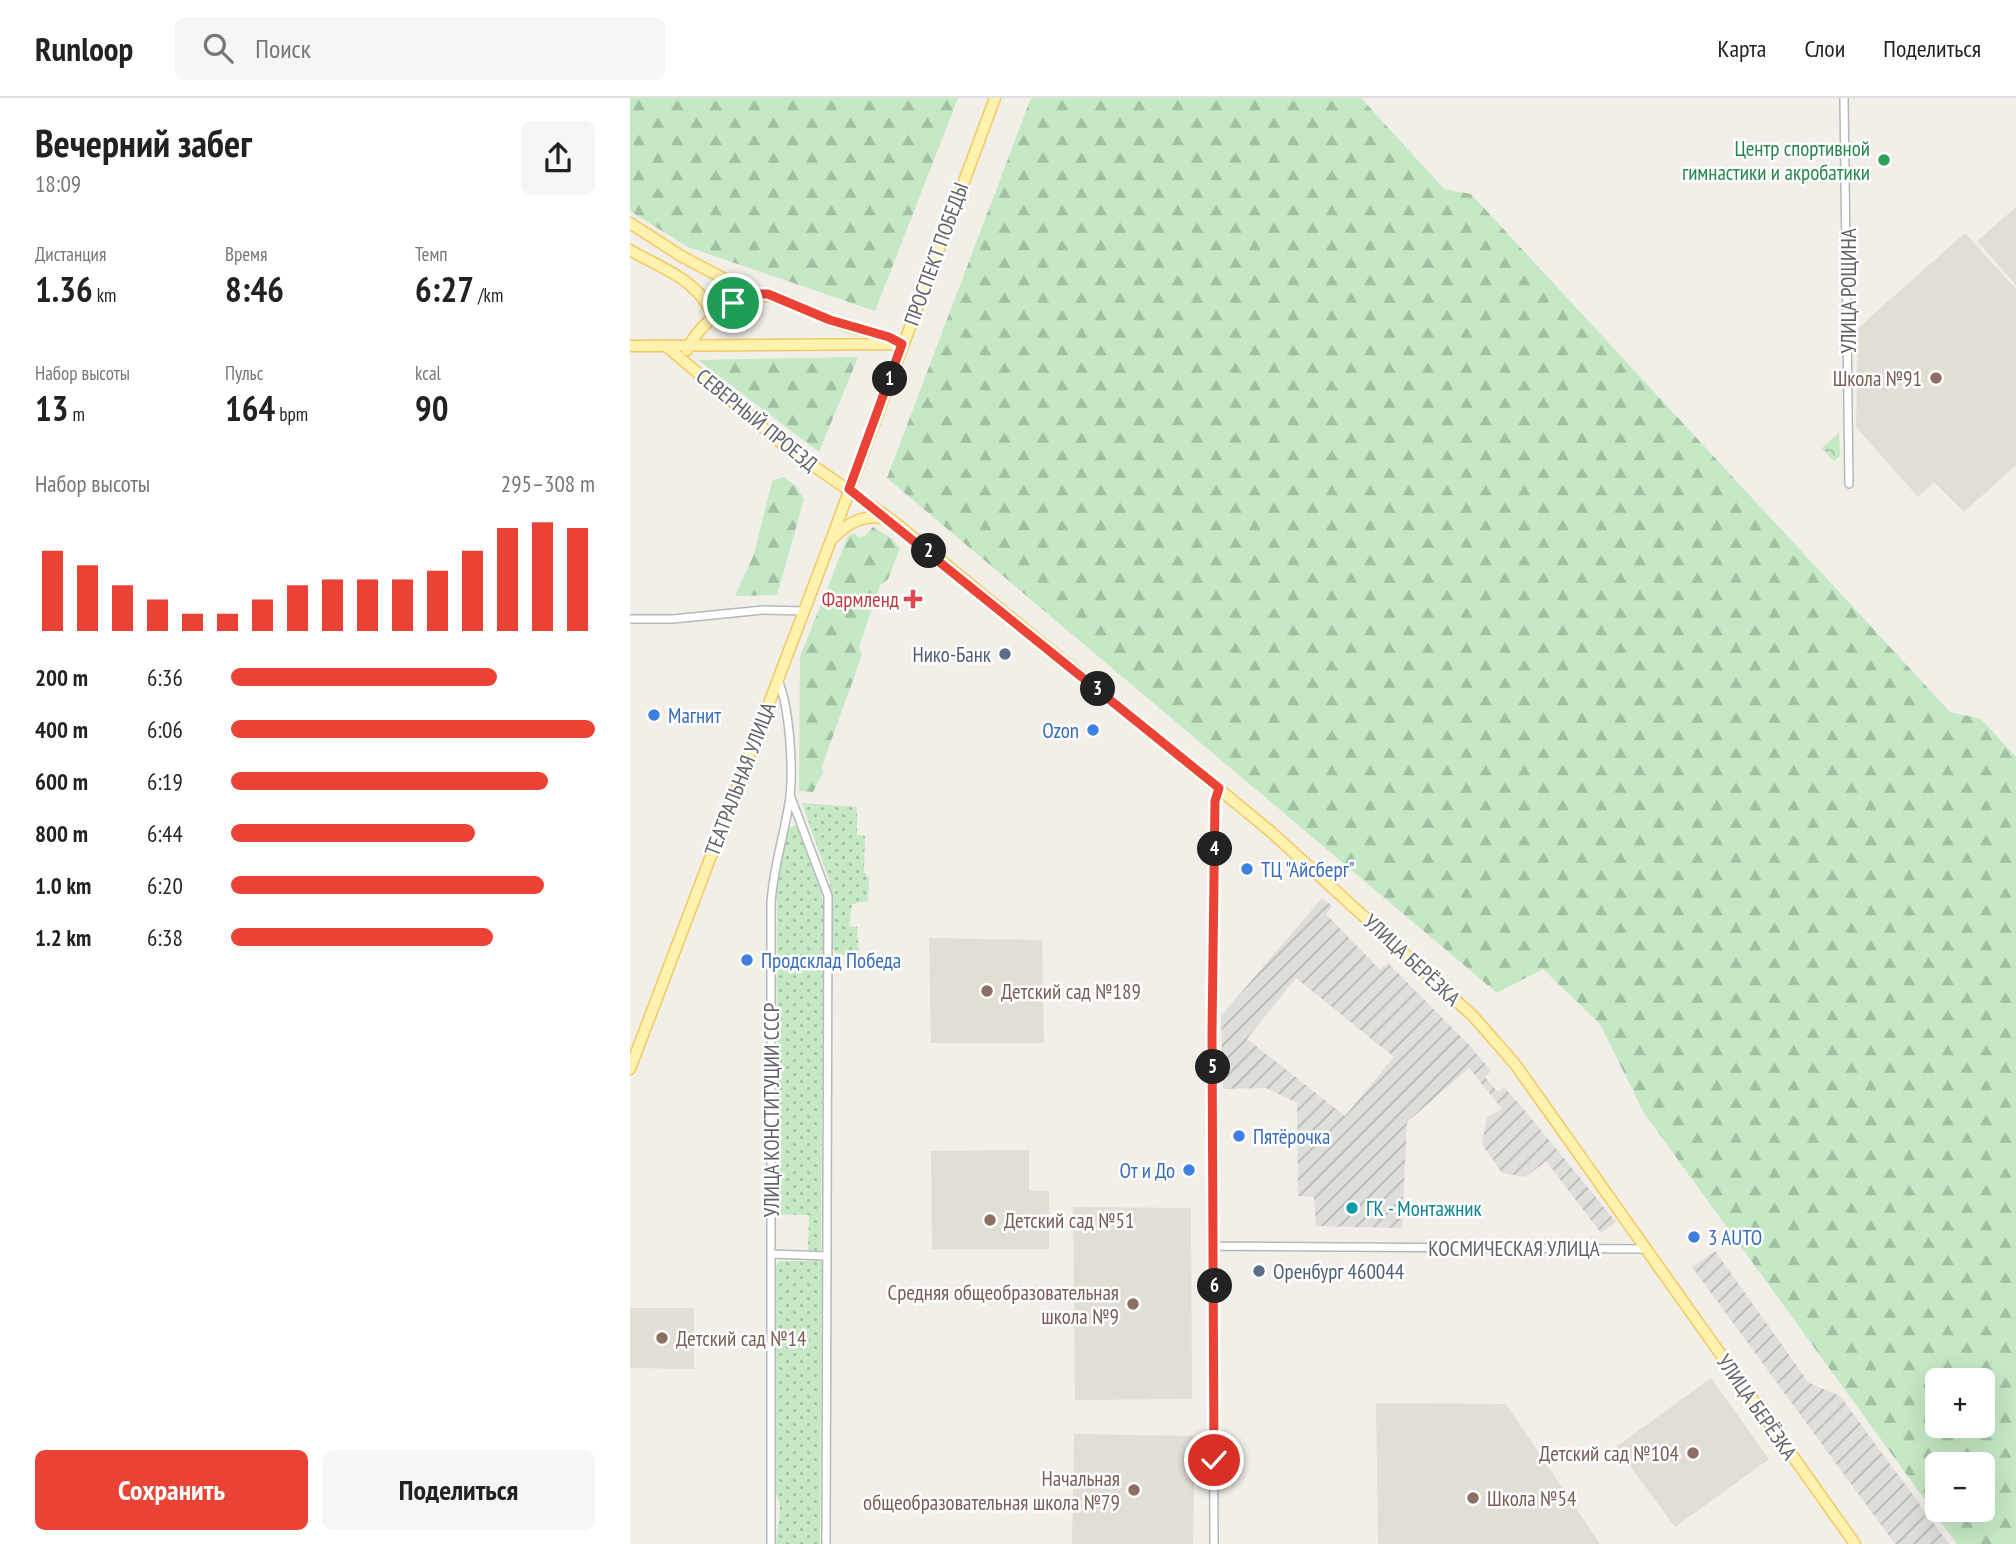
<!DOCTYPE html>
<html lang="ru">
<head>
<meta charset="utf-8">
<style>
	:root { --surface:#fff; --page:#f6f6f6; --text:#222; --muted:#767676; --line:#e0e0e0; --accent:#ea4335 }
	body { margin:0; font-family:"PT Sans Narrow",sans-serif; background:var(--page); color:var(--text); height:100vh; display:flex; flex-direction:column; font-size:26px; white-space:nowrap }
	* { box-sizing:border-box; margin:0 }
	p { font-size:23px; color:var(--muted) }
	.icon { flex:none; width:38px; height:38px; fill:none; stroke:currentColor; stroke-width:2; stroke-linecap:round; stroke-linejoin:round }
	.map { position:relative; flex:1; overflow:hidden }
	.sheet { display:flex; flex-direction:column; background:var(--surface); width:630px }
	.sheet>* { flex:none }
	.buttons { position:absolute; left:1295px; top:1270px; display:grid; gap:14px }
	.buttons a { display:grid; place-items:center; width:70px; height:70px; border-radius:10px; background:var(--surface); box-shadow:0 7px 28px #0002; font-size:35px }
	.pin { position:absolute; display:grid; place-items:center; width:60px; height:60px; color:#fff; margin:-30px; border:4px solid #fff; border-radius:50%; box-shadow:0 2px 7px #0007 }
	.km { position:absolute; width:35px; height:35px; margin:-18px; border-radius:50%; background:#222; color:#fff; font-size:19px; line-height:35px; text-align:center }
	.round { display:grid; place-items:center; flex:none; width:74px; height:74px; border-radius:10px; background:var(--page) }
	.summary { display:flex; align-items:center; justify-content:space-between; height:119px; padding:0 35px }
	h1 { font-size:38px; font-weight:800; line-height:52px }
	.metrics { display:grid; grid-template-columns:repeat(3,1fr); gap:10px; height:119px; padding:7px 35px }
	.metrics div { display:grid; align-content:center }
	.metrics b { font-size:35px; font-weight:800 }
	.metrics small { font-size:19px; font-weight:400 }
	.metrics p { font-size:19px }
	.chart { height:196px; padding:14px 35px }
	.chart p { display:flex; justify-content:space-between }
	.chart svg { width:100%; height:126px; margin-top:7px; stroke:var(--accent); stroke-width:6 }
	.primary-button { display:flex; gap:14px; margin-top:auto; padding:14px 35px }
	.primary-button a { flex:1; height:80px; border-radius:10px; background:var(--accent); color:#fff; font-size:28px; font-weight:800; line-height:80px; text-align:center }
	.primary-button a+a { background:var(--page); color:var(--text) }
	ul { padding:0 35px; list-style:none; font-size:23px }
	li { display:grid; grid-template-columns:112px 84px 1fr; align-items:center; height:52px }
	li i { height:18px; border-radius:9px; background:var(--accent) }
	header { display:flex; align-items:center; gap:42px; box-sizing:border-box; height:98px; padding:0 35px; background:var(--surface); border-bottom:2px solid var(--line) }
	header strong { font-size:33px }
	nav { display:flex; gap:38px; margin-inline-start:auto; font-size:24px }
	.search { width:490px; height:63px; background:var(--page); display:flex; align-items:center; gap:18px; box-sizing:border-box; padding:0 24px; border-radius:10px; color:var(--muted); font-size:26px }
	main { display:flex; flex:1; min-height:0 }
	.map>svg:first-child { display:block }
</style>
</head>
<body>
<header>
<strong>Runloop</strong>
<div class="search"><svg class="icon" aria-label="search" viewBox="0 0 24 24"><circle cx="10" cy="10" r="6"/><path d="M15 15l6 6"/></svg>Поиск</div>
<nav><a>Карта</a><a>Слои</a><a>Поделиться</a></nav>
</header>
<main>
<section class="sheet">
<div class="summary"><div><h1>Вечерний забег</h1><p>18:09</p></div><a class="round"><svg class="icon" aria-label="share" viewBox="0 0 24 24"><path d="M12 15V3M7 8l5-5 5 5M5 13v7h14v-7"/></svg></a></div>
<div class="metrics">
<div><p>Дистанция</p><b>1.36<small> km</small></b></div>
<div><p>Время</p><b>8:46</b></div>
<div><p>Темп</p><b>6:27<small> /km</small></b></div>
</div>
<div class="metrics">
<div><p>Набор высоты</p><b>13<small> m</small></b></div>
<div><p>Пульс</p><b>164<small> bpm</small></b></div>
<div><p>kcal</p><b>90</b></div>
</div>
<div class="chart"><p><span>Набор высоты</span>295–308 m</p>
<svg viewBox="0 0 160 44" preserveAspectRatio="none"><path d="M5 44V16M15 44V21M25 44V28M35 44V33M45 44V38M55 44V38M65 44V33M75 44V28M85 44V26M95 44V26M105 44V26M115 44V23M125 44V16M135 44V8M145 44V6M155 44V8"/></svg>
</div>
<ul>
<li><b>200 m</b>6:36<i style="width:73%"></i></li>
<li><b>400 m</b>6:06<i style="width:100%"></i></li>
<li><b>600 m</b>6:19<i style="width:87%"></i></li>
<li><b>800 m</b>6:44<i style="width:67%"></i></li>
<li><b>1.0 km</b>6:20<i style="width:86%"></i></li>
<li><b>1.2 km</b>6:38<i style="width:72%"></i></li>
</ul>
<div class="primary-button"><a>Сохранить</a><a>Поделиться</a></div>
</section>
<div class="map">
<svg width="1386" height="1446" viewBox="0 0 1386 1446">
	<defs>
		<pattern id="industrial-furrows" width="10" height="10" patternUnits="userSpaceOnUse" patternTransform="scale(1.75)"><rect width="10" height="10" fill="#e0deda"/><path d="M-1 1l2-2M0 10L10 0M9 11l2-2" fill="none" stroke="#b9b8b5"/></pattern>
		<pattern id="grass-dots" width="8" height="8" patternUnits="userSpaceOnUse" patternTransform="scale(1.75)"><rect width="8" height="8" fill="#c5e8c5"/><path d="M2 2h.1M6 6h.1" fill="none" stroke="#a3c0a4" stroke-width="1.8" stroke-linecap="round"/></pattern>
		<pattern id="forest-firs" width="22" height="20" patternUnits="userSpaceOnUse" patternTransform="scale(1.75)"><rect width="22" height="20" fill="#c5e8c5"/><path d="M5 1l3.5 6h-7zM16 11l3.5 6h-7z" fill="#a3c0a4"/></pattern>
		<pattern id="park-crowns" width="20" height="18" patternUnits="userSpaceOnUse" patternTransform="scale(1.75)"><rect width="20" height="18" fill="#c5e8c5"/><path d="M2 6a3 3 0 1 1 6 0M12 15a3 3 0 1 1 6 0" fill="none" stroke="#a3c0a4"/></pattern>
	</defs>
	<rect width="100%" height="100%" fill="#f1efe8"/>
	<!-- industrial -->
	<path fill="url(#industrial-furrows)" fill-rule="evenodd" d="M692,800L702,808L696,816L750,872L758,865L840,948L861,973L855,979L868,994L874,989L892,1009L986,1124L971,1135L916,1063L896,1079L872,1075L852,1046L857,1019L872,1011L839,970L777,1024L772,1130L686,1128L684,1099L668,1098L667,1005L636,990L593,991L591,918ZM666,880L764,959L715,1018L617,941Z
		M1085,1153L1179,1285L1210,1298L1319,1446H1265L1062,1169Z"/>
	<!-- education -->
	<path fill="#e1ded6" d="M1386,109V187L1347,143Z
		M1335,135L1386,191V367L1334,414L1304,384L1288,399L1226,329L1228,230Z
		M299,840L412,842L414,945H301Z
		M399,1052V1093H419V1151H302L301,1053Z
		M443,1109L561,1110L562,1301L445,1302Z
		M0,1210H64V1271L0,1270Z
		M1081,1280L1139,1361L1045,1429L986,1349Z
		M746,1305L876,1306L970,1446H748Z
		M444,1336L565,1338L563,1446H442Z"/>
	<!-- grass -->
	<path fill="url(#grass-dots)" d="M172,705L227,709V737L235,738L234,774L239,780L238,803L222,806L219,828L227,829L229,858L207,856L202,850L200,785Z
		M165,727L169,729L189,783L193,804L191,1153L178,1152L179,1117L146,1116L147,779L159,730Z
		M149,1163H192L190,1446H146C146,1430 155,1410 146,1396V1168Z"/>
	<!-- forest -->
	<path fill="url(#forest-firs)" fill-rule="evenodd" d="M0,0H328L245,213L58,149L0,113Z
		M401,0H731L814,91L841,96L1320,614L1351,621L1386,659V1446H1327L1014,1015L970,926L913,871L867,895L257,380ZM1307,1283H1353V1328H1307ZM1307,1367H1353V1412H1307Z
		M228,259L189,354L68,262Z
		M153,379L166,388L174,401L147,497L105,498L124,456L142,383Z
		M243,429L261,440L270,450L258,481L250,487L229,549L232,557L192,668L193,675L183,694L169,693L170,559L218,438L224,435L229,439L235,438Z"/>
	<!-- park -->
	<path fill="url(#park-crowns)" d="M1209,335L1210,358L1204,363L1192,350Z"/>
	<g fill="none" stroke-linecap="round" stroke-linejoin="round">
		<defs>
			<path id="minor" d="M1214,0L1219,386
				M0,521H43L133,512L174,513
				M160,697L198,798L196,1446
				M585,1148L1015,1151
				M141,1156L197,1158
				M141,1446V806C143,769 155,735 160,699C163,668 160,611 148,582
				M584,1446L582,935L585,703L589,690"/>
			<path id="major" d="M0,125L51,158L123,196
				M0,152C32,171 70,182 83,219
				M0,248L272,246
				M37,249L156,349L262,422L640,733L843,918L885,966L1225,1446
				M57,252C63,238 76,224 88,216C135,181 154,204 201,223C224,232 250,234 272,246
				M203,440C219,424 235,415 258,421
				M0,971L201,442L365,0"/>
		</defs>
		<!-- minor casing -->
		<use href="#minor" stroke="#b5b8bc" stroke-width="10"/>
		<!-- major casing -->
		<use href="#major" stroke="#f2c960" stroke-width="13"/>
		<!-- minor -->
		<use href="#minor" stroke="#fff" stroke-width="7"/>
		<!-- major -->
		<use href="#major" stroke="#fff2af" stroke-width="10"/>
	</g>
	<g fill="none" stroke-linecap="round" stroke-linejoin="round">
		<defs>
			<path id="route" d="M103,205L122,196H138L200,222L259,239L272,246L219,391L589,690L585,703L582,935L584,1362"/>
		</defs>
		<!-- route casing -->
		<use href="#route" stroke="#fff" stroke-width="14"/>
		<!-- route -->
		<use href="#route" stroke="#ea4335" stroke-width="9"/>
	</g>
	<!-- markers -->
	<circle fill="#2e9e5b" stroke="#fff" stroke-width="2.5" cx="1254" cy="62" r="7"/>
	<g fill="#8d6e63" stroke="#fff" stroke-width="2.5">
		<circle cx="1306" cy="280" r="7"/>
		<circle cx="357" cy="893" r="7"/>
		<circle cx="360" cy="1122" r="7"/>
		<circle cx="503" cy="1206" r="7"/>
		<circle cx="32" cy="1240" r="7"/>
		<circle cx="1063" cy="1355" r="7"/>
		<circle cx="504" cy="1392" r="7"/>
		<circle cx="843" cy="1400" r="7"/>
	</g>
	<path fill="#e0444e" stroke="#fff" stroke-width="2.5" d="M279.5 490.5h7v7h7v7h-7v7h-7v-7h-7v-7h7z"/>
	<g fill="#5c6f8a" stroke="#fff" stroke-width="2.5">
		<circle cx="375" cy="556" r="7"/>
		<circle cx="629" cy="1173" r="7"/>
	</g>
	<g fill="#3f7fe0" stroke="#fff" stroke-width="2.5">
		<circle cx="24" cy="617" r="7"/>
		<circle cx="463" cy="632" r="7"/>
		<circle cx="617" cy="771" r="7"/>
		<circle cx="117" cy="862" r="7"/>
		<circle cx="609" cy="1038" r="7"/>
		<circle cx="559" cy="1072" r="7"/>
		<circle cx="1064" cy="1139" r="7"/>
	</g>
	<circle fill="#0f9aa8" stroke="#fff" stroke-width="2.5" cx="722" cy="1110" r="7"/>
	<g text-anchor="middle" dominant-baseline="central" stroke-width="5" stroke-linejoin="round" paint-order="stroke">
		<!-- leisure labels -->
		<g font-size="21" fill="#27864d" stroke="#fff" text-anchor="end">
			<text x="1240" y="50">Центр спортивной<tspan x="1240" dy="24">гимнастики и акробатики</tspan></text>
		</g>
		<!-- street labels -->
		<g font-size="21" fill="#5f6368" stroke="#fff">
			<text transform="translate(306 156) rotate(-70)">ПРОСПЕКТ ПОБЕДЫ</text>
			<text transform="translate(1218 193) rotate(-90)">УЛИЦА РОЩИНА</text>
			<text transform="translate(127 322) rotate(39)">СЕВЕРНЫЙ ПРОЕЗД</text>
			<text transform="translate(110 681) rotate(-69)">ТЕАТРАЛЬНАЯ УЛИЦА</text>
			<text transform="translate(782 862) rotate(43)">УЛИЦА БЕРЁЗКА</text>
			<text transform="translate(141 1012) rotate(-90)">УЛИЦА КОНСТИТУЦИИ СССР</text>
			<text x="884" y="1150">КОСМИЧЕСКАЯ УЛИЦА</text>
			<text transform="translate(1127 1309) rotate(55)">УЛИЦА БЕРЁЗКА</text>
		</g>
		<!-- education labels -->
		<g font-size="21" fill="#785e54" stroke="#fff" text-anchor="end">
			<text x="1292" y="280">Школа №91</text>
			<text x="371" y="893" text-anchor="start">Детский сад №189</text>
			<text x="374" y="1122" text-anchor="start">Детский сад №51</text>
			<text x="489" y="1194">Средняя общеобразовательная<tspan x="489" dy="24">школа №9</tspan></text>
			<text x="46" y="1240" text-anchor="start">Детский сад №14</text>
			<text x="1049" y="1355">Детский сад №104</text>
			<text x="490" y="1380">Начальная<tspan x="490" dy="24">общеобразовательная школа №79</tspan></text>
			<text x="857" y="1400" text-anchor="start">Школа №54</text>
		</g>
		<!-- health labels -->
		<g font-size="21" fill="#be3a42" stroke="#fff" text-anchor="end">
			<text x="269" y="501">Фармленд</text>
		</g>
		<!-- service labels -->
		<g font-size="21" fill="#4e5e75" stroke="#fff" text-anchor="end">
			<text x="361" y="556">Нико-Банк</text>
			<text x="643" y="1173" text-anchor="start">Оренбург 460044</text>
		</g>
		<!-- shop labels -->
		<g font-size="21" fill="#366cbe" stroke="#fff" text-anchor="start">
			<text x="38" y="617">Магнит</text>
			<text x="449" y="632" text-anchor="end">Ozon</text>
			<text x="631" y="771">ТЦ "Айсберг"</text>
			<text x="131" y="862">Продсклад Победа</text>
			<text x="623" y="1038">Пятёрочка</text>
			<text x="545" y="1072" text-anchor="end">От и До</text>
			<text x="1078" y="1139">3 AUTO</text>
		</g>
		<!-- culture labels -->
		<g font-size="21" fill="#0d838f" stroke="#fff" text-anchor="start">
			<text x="736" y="1110">ГК - Монтажник</text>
		</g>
	</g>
</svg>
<div class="buttons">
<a>+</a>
<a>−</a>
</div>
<div class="pin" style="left:103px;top:205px;background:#1e9e55"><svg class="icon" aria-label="arrive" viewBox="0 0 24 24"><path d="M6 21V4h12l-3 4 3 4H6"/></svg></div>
<div class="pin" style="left:584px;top:1362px;background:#d93025"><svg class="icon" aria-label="check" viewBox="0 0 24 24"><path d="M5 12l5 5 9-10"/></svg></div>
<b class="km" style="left:260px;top:281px">1</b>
<b class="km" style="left:299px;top:453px">2</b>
<b class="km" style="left:468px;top:591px">3</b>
<b class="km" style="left:585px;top:751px">4</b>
<b class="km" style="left:583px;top:969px">5</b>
<b class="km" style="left:585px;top:1188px">6</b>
</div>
</main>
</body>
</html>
